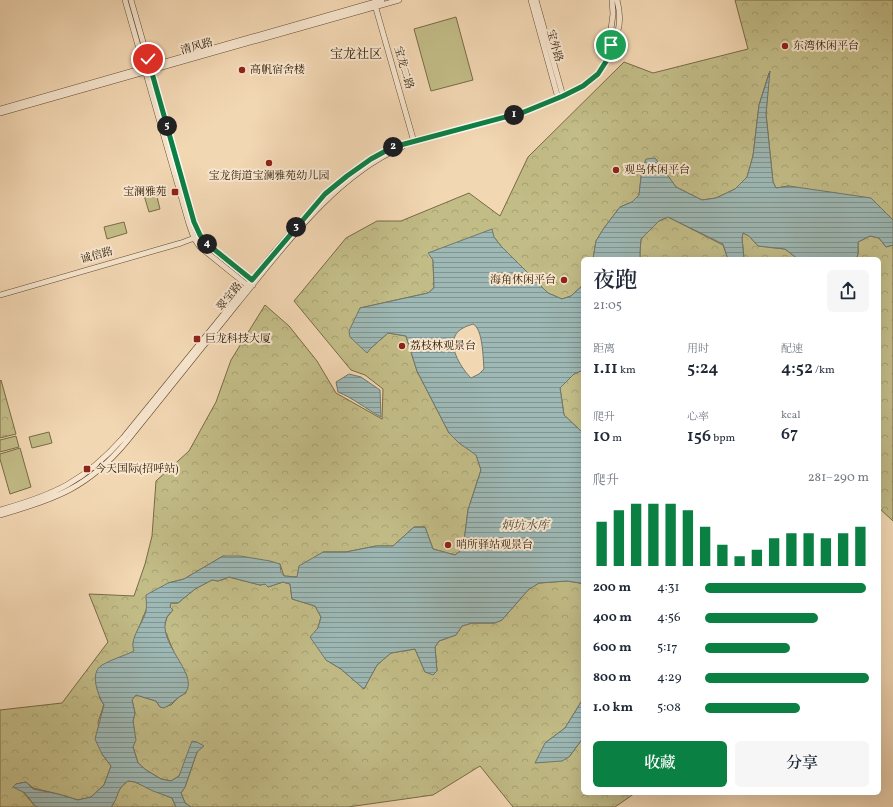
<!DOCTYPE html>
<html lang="zh">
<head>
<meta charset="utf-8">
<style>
	:root { --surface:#fff; --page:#f6f6f7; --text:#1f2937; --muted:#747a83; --accent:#0b8043 }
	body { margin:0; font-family:Vollkorn,"Noto Serif SC",serif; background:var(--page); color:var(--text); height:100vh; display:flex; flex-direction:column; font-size:15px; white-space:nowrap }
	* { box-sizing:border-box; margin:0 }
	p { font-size:13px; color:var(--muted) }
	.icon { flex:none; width:22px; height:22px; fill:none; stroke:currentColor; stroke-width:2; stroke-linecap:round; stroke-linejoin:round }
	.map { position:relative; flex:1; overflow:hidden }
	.details { position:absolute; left:581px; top:257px; width:300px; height:538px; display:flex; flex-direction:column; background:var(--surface); border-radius:6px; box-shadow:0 4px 16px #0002 }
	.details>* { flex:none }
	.pin { position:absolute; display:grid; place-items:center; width:34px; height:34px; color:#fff; margin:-17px; border:2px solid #fff; border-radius:50%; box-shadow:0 1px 4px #0007 }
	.km { position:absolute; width:20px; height:20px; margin:-10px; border-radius:50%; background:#222; color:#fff; font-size:11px; line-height:20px; text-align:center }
	.round { display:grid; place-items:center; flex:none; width:42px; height:42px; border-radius:6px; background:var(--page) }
	.summary { display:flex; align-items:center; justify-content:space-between; height:68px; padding:0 12px }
	h1 { font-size:22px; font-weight:600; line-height:30px }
	.metrics { display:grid; grid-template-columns:repeat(3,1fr); gap:6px; height:68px; padding:4px 12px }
	.metrics div { display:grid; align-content:center }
	.metrics b { font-size:17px; font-weight:600 }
	.metrics small { font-size:11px; font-weight:400 }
	.metrics p { font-size:11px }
	.chart { height:112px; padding:8px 12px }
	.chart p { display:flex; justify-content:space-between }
	.chart svg { width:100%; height:72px; margin-top:4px; stroke:var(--accent); stroke-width:6 }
	.primary-button { display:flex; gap:8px; margin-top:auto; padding:8px 12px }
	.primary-button a { flex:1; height:46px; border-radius:6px; background:var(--accent); color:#fff; font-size:16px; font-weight:600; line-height:46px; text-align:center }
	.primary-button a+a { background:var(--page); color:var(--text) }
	ul { padding:0 12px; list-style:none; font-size:13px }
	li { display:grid; grid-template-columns:64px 48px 1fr; align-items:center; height:30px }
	li i { height:10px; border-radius:5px; background:var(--accent) }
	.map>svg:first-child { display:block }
</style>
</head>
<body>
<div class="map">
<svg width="893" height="807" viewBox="0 0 893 807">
	<defs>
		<pattern id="forest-crowns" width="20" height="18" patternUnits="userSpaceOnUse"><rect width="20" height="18" fill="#c2bc87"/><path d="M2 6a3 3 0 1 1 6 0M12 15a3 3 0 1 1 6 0" fill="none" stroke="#a7a173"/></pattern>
		<pattern id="water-rules" width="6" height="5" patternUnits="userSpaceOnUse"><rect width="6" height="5" fill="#9db8b5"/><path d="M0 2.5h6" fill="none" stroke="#809591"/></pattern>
	</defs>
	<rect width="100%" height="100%" fill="#f2d7b3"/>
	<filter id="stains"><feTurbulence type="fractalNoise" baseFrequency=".005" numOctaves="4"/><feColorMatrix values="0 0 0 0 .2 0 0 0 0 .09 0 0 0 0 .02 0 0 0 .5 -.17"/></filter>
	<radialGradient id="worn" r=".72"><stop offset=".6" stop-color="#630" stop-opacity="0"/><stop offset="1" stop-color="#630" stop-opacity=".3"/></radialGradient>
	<!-- forest -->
	<path fill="url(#forest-crowns)" stroke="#786a44" d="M735,0H893V220L789,186L776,188L773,182L766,114L769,73L759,105L753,156L747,177L735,189L716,198L702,200L676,187L655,158L642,169L639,195L632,202L620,207L604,228L596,241L593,259H583V285L571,296L562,299L548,293L501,246L494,237L429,253L433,260L434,288L428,293L360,308L371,348L388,333L406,336L417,371L449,433L459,443L476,454L481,470L468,510L463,549L455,555L433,549L425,527H414L393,546H376L346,552H323L297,577L284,576L280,564L223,556L184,579L168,583L146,610L135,637V651L99,697L104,705L98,722L102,754L111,766L104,785L91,797L78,800L58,794L33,788L26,782L16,784L35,806L38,807H0V710L62,703L108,642L89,594L134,596L145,564L152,536L156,481L189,451L216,402L231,360L265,305L289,326L317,361L336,393L382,419L383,389L365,375L351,370L294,301L346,238L377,221H401L469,193L500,216L528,157L624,62L653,73L748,49Z
		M668,217L723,245L728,259H640V251L641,239L659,221Z
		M743,233L749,236L758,246L785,249L798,259H744L742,238Z
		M870,236L879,238L886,247L893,245V521L879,508V259H856L858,254V242Z
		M583,370V433L564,415L560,388L574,374Z
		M1,380L16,434L0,438V381Z
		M229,577L260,585L265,584L268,587L283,582L290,584L292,599L315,606L321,617L318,628L326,660L341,669L364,689L377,665L391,653L415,649L425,672L437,671L435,647L439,641L456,635L462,626L472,623H494L502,620L528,590L539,583L567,581L580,583L583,586V699L565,728L545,743L569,757L583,738V793H635L615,807H513L480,766L433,795L348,807H191L185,803L181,793L185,787L197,752L201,748L197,742L179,776L171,781L161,779L146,770L138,763L133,747L134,730L133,721L135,713L132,700L136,695L156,701L160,707L171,705L179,697L186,693V674L175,655L164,628L167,617L173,610L170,607V603H178L195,589L212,580L218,581Z
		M128,781L135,782L172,798L176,807H111C119,796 115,790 128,781Z"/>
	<!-- pitch -->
	<path fill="#c2bc87" stroke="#786a44" d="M456,17L473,80L431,91L414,29Z
		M155,189L160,209L149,212L143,192Z
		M124,222L127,233L107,239L104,227Z
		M49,432L52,443L32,448L29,437Z
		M16,436L19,447L0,452V440Z
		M20,448L31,487L10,494L0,459V454Z"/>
	<!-- water -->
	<path fill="url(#water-rules)" stroke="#70786d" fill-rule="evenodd" d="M770,71L766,114L773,182L776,188L789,186L871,198L893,220V245L886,247L879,238L870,236L858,242V254L856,259H798L785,249L758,246L749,236L743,233L742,238L744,259H728L723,244L668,217L659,221L641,239L640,251V259H593L596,241L604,228L620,207L632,202L639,195L642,169L646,159L655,158L676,187L702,200L716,198L735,189L747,177L753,156L759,105Z
		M492,229L494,237L501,246L548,293L562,299L571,296L583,285V370L574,374L560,388L564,415L583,433V586L580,583L567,581L539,583L528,590L502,620L495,623H472L462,626L456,635L439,641L435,647L437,671L433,675L425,672L415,649L391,653L377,665L364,689L341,669L326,660L310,637L318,628L321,617L315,606L292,599L290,584L283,582L268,587L265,584L260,585L229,577L218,581L212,580L195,589L178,603H171L170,607L173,610C171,612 168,615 167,617C155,642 199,673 186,692C184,695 181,695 179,697C173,702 170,705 164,708L160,707L156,701L136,695L132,700L135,713L133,721L136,740L133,747L138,763L146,770L161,779L171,781L179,776L192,741L197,742L204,746L197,752L185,787L181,793L185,803L191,807H176L172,798L153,791L135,782L128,781C115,790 120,796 111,807H38L35,806L25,793L13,787L16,784L26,782L33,789L58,794L78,800L91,797L104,785L111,766L102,754L95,739L104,705C98,695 89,673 102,665C112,659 124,656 134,651C129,638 143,624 146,611C147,606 146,600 146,595L168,583L184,579L223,556H240L270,561L280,564L281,572L284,576L297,577L299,566L323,552H346L376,546H393L414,527H425L433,549L455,555L463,549L468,510L481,470L476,455L459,443L449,433L417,371L406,336L388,333L371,348L367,353L350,337L349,331L360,308L428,293L434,288L433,260L428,253ZM473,324C483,329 483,358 484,369L479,374L471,378C462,369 449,349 455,336C458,329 467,326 473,324Z
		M349,374L361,377L380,390L381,417C366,409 353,398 338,392L336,382Z
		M583,699V738L569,757L562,761L535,763L545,743L565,728Z"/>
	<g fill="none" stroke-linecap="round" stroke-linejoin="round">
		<defs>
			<path id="minor" d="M125,0L189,224L194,238L200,247L247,285H253L252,280L205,242L200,235L196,227L131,0
				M531,0L558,98
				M536,0L563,96
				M375,5L414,142
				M611,45C621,32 621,15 617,0
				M0,109L382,0
				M0,113L399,0
				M0,295L181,243L197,237
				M0,510C54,495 85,481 123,438L275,251L325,194L347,175L371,159L393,147L524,112L563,96L583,86L598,74L607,60L611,45L610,37L613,14L612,0
				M0,515C56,499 89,487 127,441C164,395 200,350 237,304C282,249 334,176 402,147"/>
		</defs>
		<!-- minor casing -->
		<use href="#minor" stroke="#5e482e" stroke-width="6"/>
		<!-- minor -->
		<use href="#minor" stroke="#f7e5ce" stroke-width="5"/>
	</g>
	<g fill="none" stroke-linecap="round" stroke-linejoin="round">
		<defs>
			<path id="route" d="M148,59L194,222L200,235L205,242L252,280L325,194L347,176L371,159L393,147L524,112L563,96L583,86L598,74L607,60L611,45"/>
		</defs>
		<!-- route casing -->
		<use href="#route" stroke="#fff" stroke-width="8"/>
		<!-- route -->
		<use href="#route" stroke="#0b8043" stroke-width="5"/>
	</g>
	<!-- markers -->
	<g fill="#8f2418" stroke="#f7e5ce" stroke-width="1.5">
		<circle cx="785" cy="46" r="4"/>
		<circle cx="242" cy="70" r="4"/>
		<circle cx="269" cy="163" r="4"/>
		<circle cx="616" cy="170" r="4"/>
		<rect x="171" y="188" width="8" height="8" rx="2"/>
		<circle cx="564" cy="280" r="4"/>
		<rect x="193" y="335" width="8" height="8" rx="2"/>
		<circle cx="402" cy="346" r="4"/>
		<rect x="83" y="465" width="8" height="8" rx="2"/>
		<circle cx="448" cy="545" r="4"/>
	</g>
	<g text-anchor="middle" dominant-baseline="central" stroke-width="4" stroke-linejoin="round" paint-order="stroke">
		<!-- street labels -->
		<g font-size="11" fill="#2d1901" stroke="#f7e5ce">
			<text transform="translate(554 46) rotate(74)">宝外路</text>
			<text transform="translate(197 47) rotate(-16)">清风路</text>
			<text transform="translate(403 68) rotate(74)">宝龙二路</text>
			<text transform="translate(97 256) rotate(-16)">诚信路</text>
			<text transform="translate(230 297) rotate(-51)">翠宝路</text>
		</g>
		<!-- poi labels -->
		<g font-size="11" fill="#2d1901" stroke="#f7e5ce" text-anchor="start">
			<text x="793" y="46">东湾休闲平台</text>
			<text x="250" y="70">高帆宿舍楼</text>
			<text x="624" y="170">观鸟休闲平台</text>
			<text x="269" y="176" text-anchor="middle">宝龙街道宝澜雅苑幼儿园</text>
			<text x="167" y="192" text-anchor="end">宝澜雅苑</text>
			<text x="556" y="280" text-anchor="end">海角休闲平台</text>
			<text x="205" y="339">巨龙科技大厦</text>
			<text x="410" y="346">荔枝林观景台</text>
			<text x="95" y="469">今天国际(招呼站)</text>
			<text x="456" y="545">哨所驿站观景台</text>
		</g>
		<!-- water labels -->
		<g font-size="12" font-style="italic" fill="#4f4937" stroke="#f7e5ce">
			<text x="525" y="526">炳坑水库</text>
		</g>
		<!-- quarter labels -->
		<g font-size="13" fill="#2d1901" stroke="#f7e5ce">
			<text x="356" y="55">宝龙社区</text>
		</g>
	</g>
	<rect width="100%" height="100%" filter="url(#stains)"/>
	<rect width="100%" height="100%" fill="url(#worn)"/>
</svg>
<div class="pin" style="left:611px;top:45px;background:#1e9e55"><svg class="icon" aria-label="arrive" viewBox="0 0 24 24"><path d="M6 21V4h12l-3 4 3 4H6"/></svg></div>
<div class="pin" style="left:148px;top:59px;background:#d93025"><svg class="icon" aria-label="check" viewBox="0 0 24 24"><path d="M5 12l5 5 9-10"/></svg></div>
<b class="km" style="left:514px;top:115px">1</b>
<b class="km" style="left:393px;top:147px">2</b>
<b class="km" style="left:296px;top:227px">3</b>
<b class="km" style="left:207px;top:244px">4</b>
<b class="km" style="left:167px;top:126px">5</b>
<section class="details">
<div class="summary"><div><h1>夜跑</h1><p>21:05</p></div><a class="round"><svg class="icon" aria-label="share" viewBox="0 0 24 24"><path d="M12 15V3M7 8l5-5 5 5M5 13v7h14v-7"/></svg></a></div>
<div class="metrics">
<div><p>距离</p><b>1.11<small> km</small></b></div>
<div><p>用时</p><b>5:24</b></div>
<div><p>配速</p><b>4:52<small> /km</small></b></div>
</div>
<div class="metrics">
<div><p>爬升</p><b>10<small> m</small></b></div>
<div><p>心率</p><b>156<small> bpm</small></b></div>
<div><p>kcal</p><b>67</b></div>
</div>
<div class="chart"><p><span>爬升</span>281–290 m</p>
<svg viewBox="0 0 160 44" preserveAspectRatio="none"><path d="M5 44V17M15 44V10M25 44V6M35 44V6M45 44V6M55 44V10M65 44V20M75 44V31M85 44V38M95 44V34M105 44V27M115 44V24M125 44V24M135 44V27M145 44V24M155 44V20"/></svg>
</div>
<ul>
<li><b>200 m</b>4:31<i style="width:98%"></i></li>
<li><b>400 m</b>4:56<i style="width:69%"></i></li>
<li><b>600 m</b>5:17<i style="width:52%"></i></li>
<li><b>800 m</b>4:29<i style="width:100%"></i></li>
<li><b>1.0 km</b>5:08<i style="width:58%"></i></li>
</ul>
<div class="primary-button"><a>收藏</a><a>分享</a></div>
</section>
</div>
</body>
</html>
